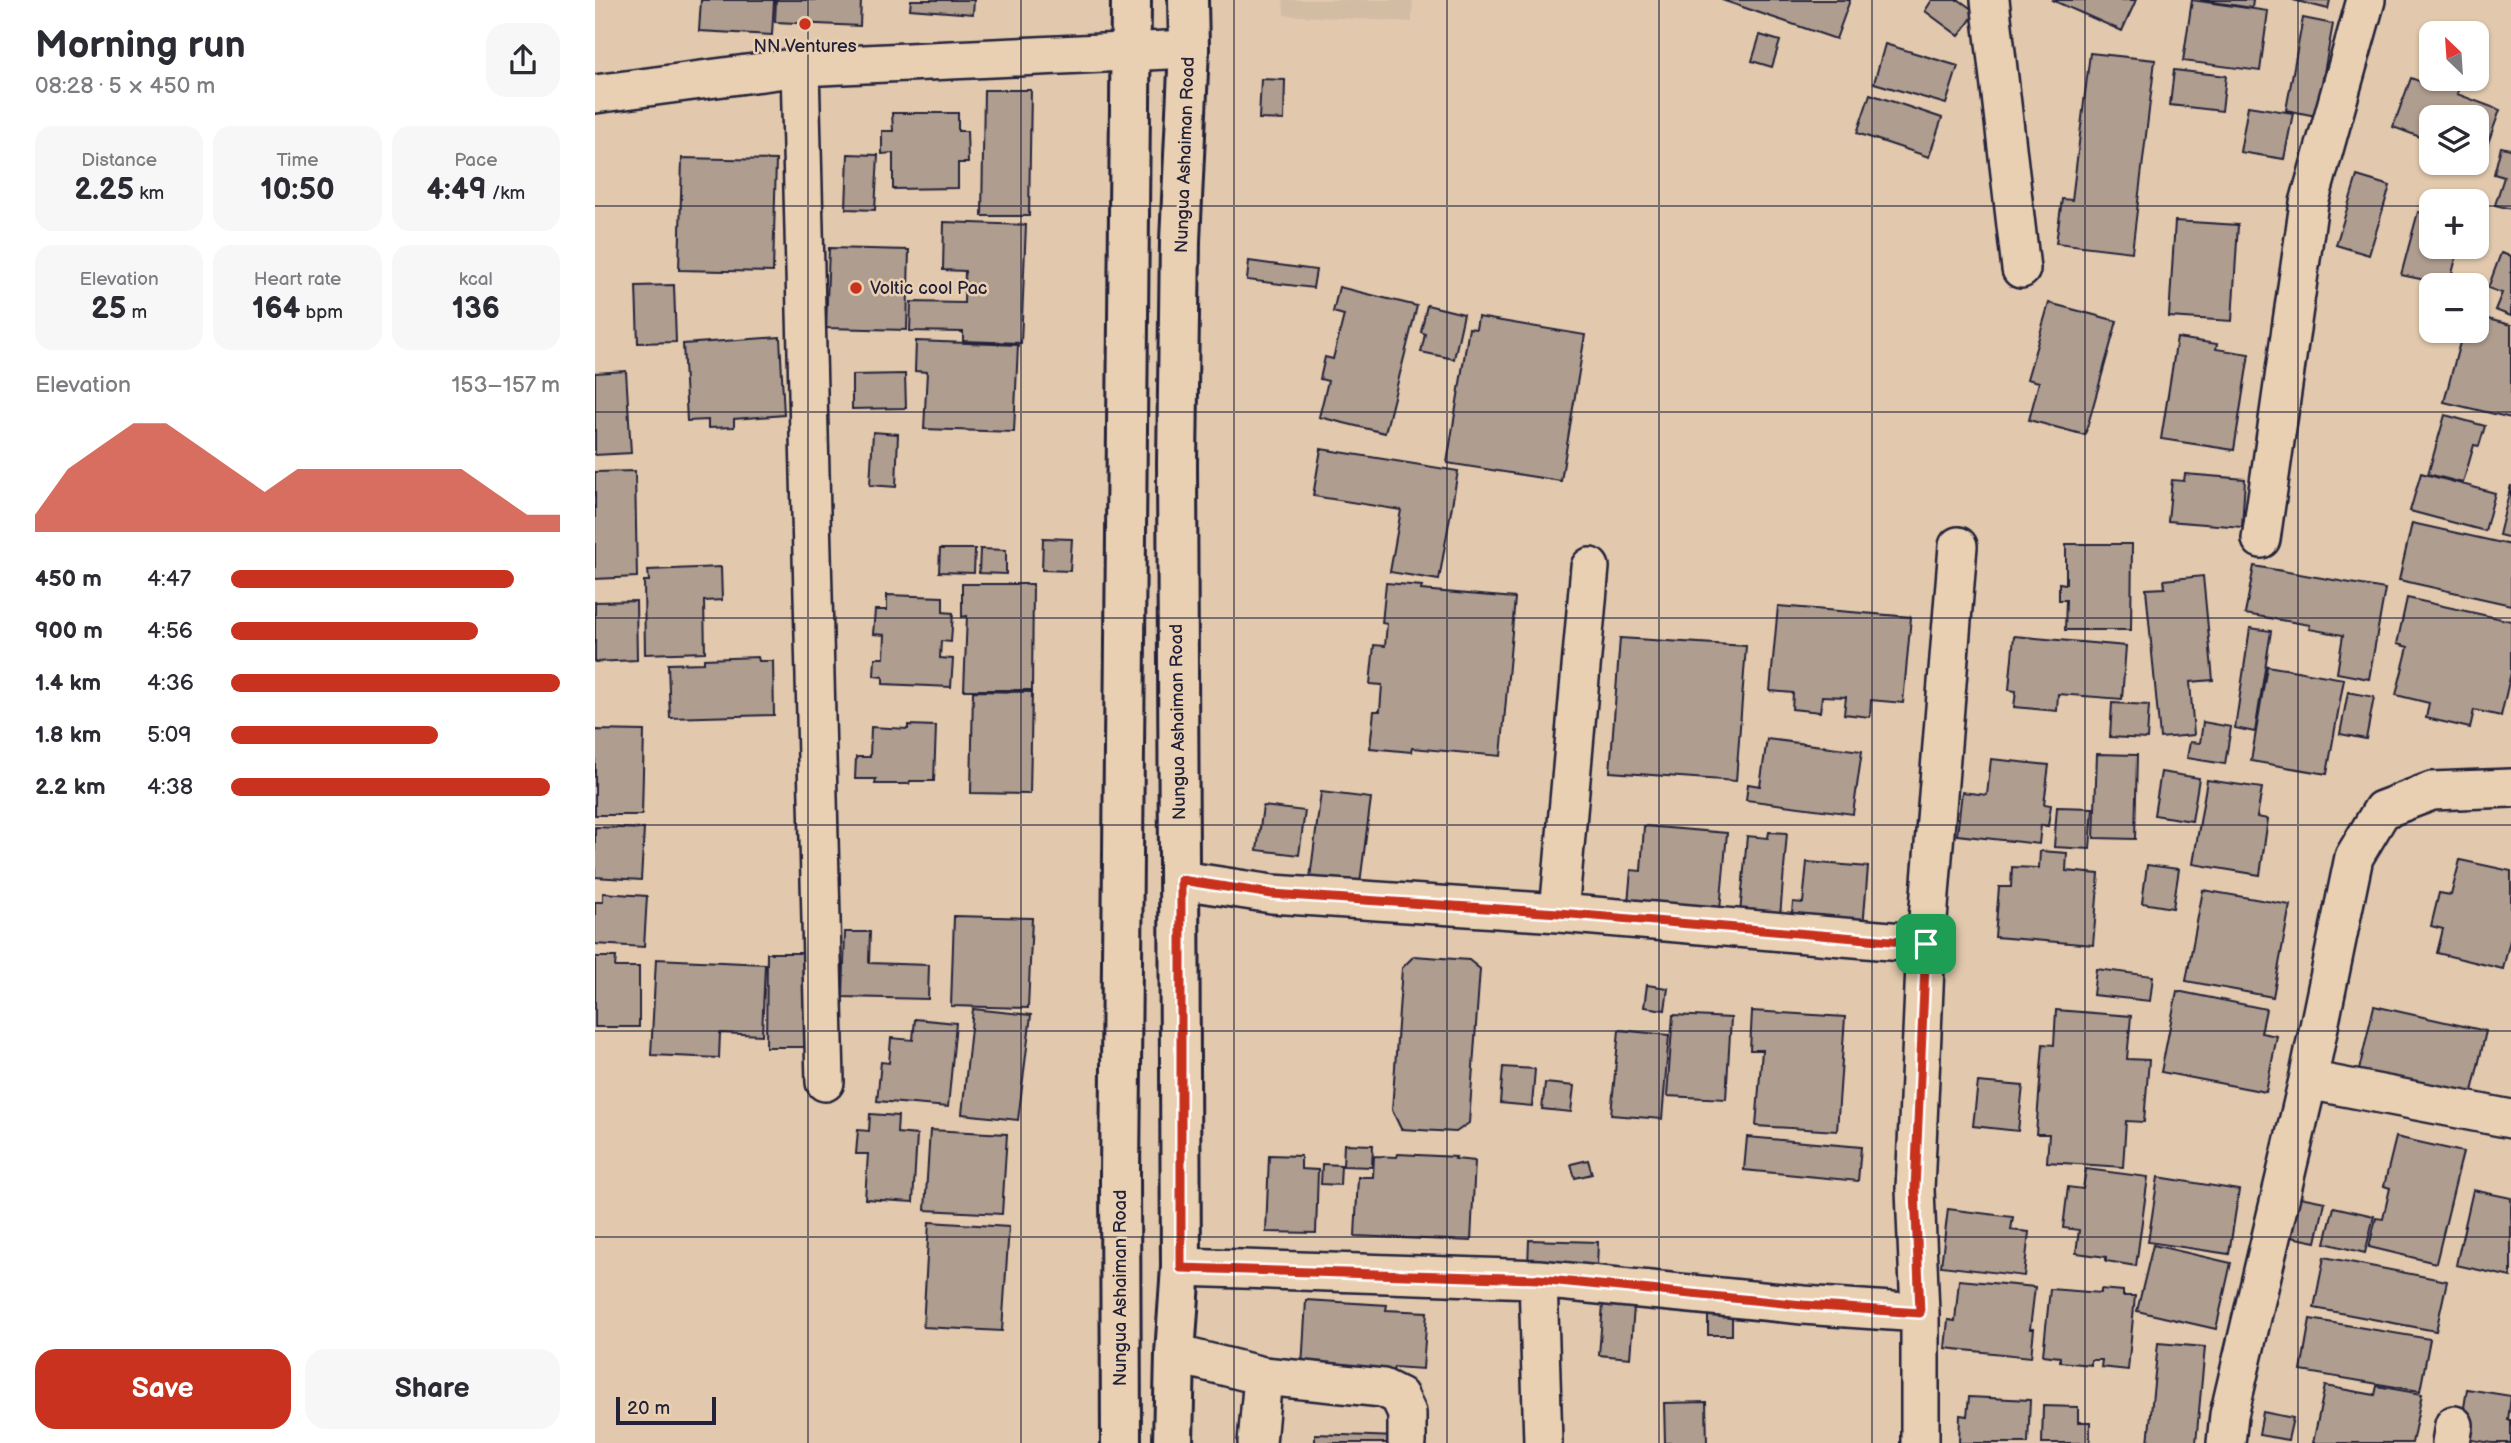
<!DOCTYPE html>
<html lang="en">
<head>
<meta charset="utf-8">
<style>
	:root { --surface:#fff; --page:#f7f7f7; --text:#2b2b33; --muted:#7c7c81; --accent:#c8321e }
	body { margin:0; font-family:"Balsamiq Sans",sans-serif; background:var(--page); color:var(--text); height:100vh; display:flex; flex-direction:column; font-size:26px; white-space:nowrap }
	* { box-sizing:border-box; margin:0 }
	p { font-size:23px; color:var(--muted) }
	.icon { flex:none; width:38px; height:38px; fill:none; stroke:currentColor; stroke-width:2; stroke-linecap:round; stroke-linejoin:round }
	.map { position:relative; flex:1; overflow:hidden }
	.panel { display:flex; flex-direction:column; background:var(--surface); width:595px }
	.panel>* { flex:none }
	.needle { width:46px; rotate:335deg }
	.tools { position:absolute; left:1824px; top:21px; display:grid; gap:14px }
	.tools a { display:grid; place-items:center; width:70px; height:70px; border-radius:14px; background:var(--surface); box-shadow:0 2px 5px #0004; font-size:35px }
	.scale { position:absolute; left:21px; bottom:18px; width:100px; box-sizing:border-box; padding-left:7px; border:4px solid #22223b; border-top:0; font-size:19px; line-height:24px; white-space:nowrap; color:#22223b; -webkit-text-stroke:5px #ead0b2; paint-order:stroke }
	.pin { position:absolute; display:grid; place-items:center; width:60px; height:60px; color:#fff; margin:-30px; border-radius:14px; box-shadow:0 4px 10px #0006 }
	.round { display:grid; place-items:center; flex:none; width:74px; height:74px; border-radius:21px; background:var(--page) }
	.overview { display:flex; align-items:center; justify-content:space-between; height:119px; padding:0 35px }
	h1 { font-size:38px; font-weight:700; line-height:52px }
	.figures { display:grid; grid-template-columns:repeat(3,1fr); gap:10px; height:119px; padding:7px 35px }
	.figures div { display:grid; align-content:center; border-radius:18px; background:var(--page); text-align:center }
	.figures b { font-size:30px; font-weight:700 }
	.figures small { font-size:19px; font-weight:400 }
	.figures p { font-size:19px }
	.chart { height:196px; padding:14px 35px }
	.chart p { display:flex; justify-content:space-between }
	.chart svg { width:100%; height:126px; margin-top:7px; fill:var(--accent); opacity:.7 }
	.cta { display:flex; gap:14px; margin-top:auto; padding:14px 35px }
	.cta a { flex:1; height:80px; border-radius:21px; background:var(--accent); color:#fff; font-size:28px; font-weight:700; line-height:80px; text-align:center }
	.cta a+a { background:var(--page); color:var(--text) }
	ul { padding:0 35px; list-style:none; font-size:23px }
	li { display:grid; grid-template-columns:112px 84px 1fr; align-items:center; height:52px }
	li i { height:18px; border-radius:9px; background:var(--accent) }
	main { display:flex; flex:1; min-height:0 }
	.map>svg:first-child { display:block }
</style>
</head>
<body>
<main>
<section class="panel">
<div class="overview"><div><h1>Morning run</h1><p>08:28 · 5 × 450 m</p></div><a class="round"><svg class="icon" aria-label="share" viewBox="0 0 24 24"><path d="M12 15V3M7 8l5-5 5 5M5 13v7h14v-7"/></svg></a></div>
<div class="figures">
<div><p>Distance</p><b>2.25<small> km</small></b></div>
<div><p>Time</p><b>10:50</b></div>
<div><p>Pace</p><b>4:49<small> /km</small></b></div>
</div>
<div class="figures">
<div><p>Elevation</p><b>25<small> m</small></b></div>
<div><p>Heart rate</p><b>164<small> bpm</small></b></div>
<div><p>kcal</p><b>136</b></div>
</div>
<div class="chart"><p><span>Elevation</span>153–157 m</p>
<svg viewBox="0 0 160 44" preserveAspectRatio="none"><path d="M0 44V38L10 22L20 14L30 6L40 6L50 14L60 22L70 30L80 22L90 22L100 22L110 22L120 22L130 22L140 30L150 38L160 38V44z"/></svg>
</div>
<ul>
<li><b>450 m</b>4:47<i style="width:86%"></i></li>
<li><b>900 m</b>4:56<i style="width:75%"></i></li>
<li><b>1.4 km</b>4:36<i style="width:100%"></i></li>
<li><b>1.8 km</b>5:09<i style="width:63%"></i></li>
<li><b>2.2 km</b>4:38<i style="width:97%"></i></li>
</ul>
<div class="cta"><a>Save</a><a>Share</a></div>
</section>
<div class="map">
<svg width="1916" height="1443" viewBox="0 0 1916 1443">
	<rect width="100%" height="100%" fill="#e2c9ad"/>
	<filter id="ink" filterUnits="userSpaceOnUse"><feTurbulence type="fractalNoise" baseFrequency=".0143" numOctaves="2"/><feDisplacementMap in="SourceGraphic" scale="14" xChannelSelector="R" yChannelSelector="G"/><feConvolveMatrix kernelMatrix="1 2 1 2 8 2 1 2 1" color-interpolation-filters="sRGB"/></filter>
	<g filter="url(#ink)">
		<!-- built -->
		<path fill="#d3bca4" d="M688,0H818L817,22L689,15Z"/>
		<!-- building -->
		<path fill="#af9d8f" stroke="#22223b" stroke-width="2" d="M106,0H179L177,35L104,31Z
			M181,0H266L265,26L180,22Z
			M316,0H379L378,14L315,9Z
			M1127,0H1255L1241,39Z
			M1337,0H1364L1381,12L1364,36L1330,11Z
			M1457,0H1541L1527,31Z
			M1597,0L1673,11L1665,71L1588,61Z
			M1605,0H1658L1657,8Z
			M1698,0H1735L1733,9Z
			M1708,18L1738,24L1721,116L1691,110Z
			M1165,35L1185,41L1177,67L1157,61Z
			M1290,44L1363,66L1351,104L1279,83Z
			M1495,53L1560,60L1537,252L1461,243L1467,199L1477,200Z
			M1579,70L1631,76L1627,111L1575,105Z
			M1834,70L1836,79H1857L1866,82L1862,94L1905,110L1887,159L1881,157V117H1836V141L1798,127L1816,78L1829,83Z
			M666,79L690,80L689,120L664,119Z
			M389,90H436L434,216H387Z
			M1275,94L1347,118L1334,157L1262,133Z
			M1653,106L1698,113L1689,159L1645,152Z
			M297,113H363V131H372L373,163H363V188L298,189V153L287,154V131H298Z
			M1906,147L1916,149V209L1900,205L1909,177L1899,174Z
			M253,154L283,155L280,210L251,209Z
			M87,158L181,160L178,272L84,270Z
			M1762,176L1795,186L1774,255L1741,245Z
			M1832,197L1850,201H1836V247H1864L1854,285L1806,275L1823,212L1828,213Z
			M1580,221L1643,225L1637,321L1574,317Z
			M349,222L431,225L426,343L368,341V332L315,331L316,302L369,303L370,271L348,270Z
			M234,248L314,250L312,330L231,328Z
			M1906,253L1916,256V316L1900,310L1907,293L1893,288Z
			M654,261L721,270L718,288L652,280Z
			M79,285L81,342L43,343L41,286Z
			M744,287L822,306L790,433L724,417L733,381L725,379L730,357L738,359L749,315L738,312Z
			M1454,303L1522,321L1490,435L1434,420L1444,382L1432,379Z
			M832,305L869,314L859,359L826,352L830,334L826,332Z
			M1881,316L1916,325V418L1849,402L1868,331H1881Z
			M883,317L990,335L966,481L852,463L874,328L881,329Z
			M185,337L189,415L139,419V427L113,428V420L92,421L88,344Z
			M1582,338L1622,344L1621,349L1654,354L1639,450L1566,439Z
			M321,341L423,345L419,432L329,429L332,372L320,371Z
			M31,371L36,453L0,455V373Z
			M310,374L311,408L257,409V375Z
			M1850,415L1890,426L1884,446L1879,445L1868,483L1833,474Z
			M278,432L303,434L301,487L275,485Z
			M726,449L863,471L844,580L795,572L806,510L718,496Z
			M40,471L42,577L0,579V472Z
			M1826,473L1900,493L1890,531L1815,511Z
			M1590,474L1650,479L1647,527L1573,521L1577,480L1589,481Z
			M1916,485V538L1904,535Z
			M1817,523L1916,545V605L1804,580Z
			M448,538L477,539L475,571L447,570Z
			M1471,544H1537L1536,630H1470L1471,600H1464V583L1471,584Z
			M345,549H380L379,573L344,572Z
			M385,549L411,550V574L384,573Z
			M1659,566L1790,589L1774,679L1742,673L1748,635L1714,629L1715,625L1650,614Z
			M126,567L127,600L109,601L110,652L50,654L49,581H54L53,570Z
			M1608,576L1618,680L1595,682L1599,735L1565,738L1551,589L1570,588L1569,580Z
			M791,583L827,586L826,590L920,598L906,756L817,748L816,752L775,748L779,711H785L787,685L775,684L779,645L790,646L792,624L787,623Z
			M367,584H438L437,690H369L372,616L367,617Z
			M292,595L348,597V612L358,613L356,642L346,641L345,658L358,659L356,687L288,684V677L279,676L280,658H289L290,635L278,634L280,610H292Z
			M1812,598L1916,621V673L1906,716L1879,710L1875,728L1831,718L1834,703L1801,695L1813,647L1802,644Z
			M41,601L42,660L0,662V602Z
			M1183,606L1316,617L1308,703L1276,700L1275,717L1249,714L1251,697L1227,696L1225,712L1197,709L1198,693L1175,691Z
			M1655,628L1676,631L1660,732L1640,728Z
			M1419,636L1531,646L1527,699L1463,694L1462,711L1419,707L1421,691L1414,690Z
			M1025,638L1151,646L1141,781L1015,772Z
			M163,657L164,661H178L179,715L75,718L73,664L109,663V659Z
			M1672,666L1749,679L1732,774L1656,761Z
			M378,691L437,692L435,794L376,793Z
			M1753,692L1779,697L1771,739L1745,734Z
			M1517,703L1554,705L1552,739L1515,737Z
			M1608,722L1636,727L1630,764L1592,758L1595,742L1605,743Z
			M313,725L341,726L339,781H315L314,784H280L281,779H260L261,757H275L276,727L313,729Z
			M0,730L49,731L47,815H0Z
			M1172,739L1267,751L1258,814L1151,800L1153,784L1165,786Z
			M1502,754L1542,755L1540,839L1499,838Z
			M1396,759L1454,765L1449,804L1456,805L1453,826L1446,825L1444,844L1362,835L1367,792L1392,795Z
			M1566,772L1604,778L1597,821L1559,815Z
			M1612,780L1667,788L1662,817L1673,819L1665,875L1598,864Z
			M726,792L776,798L764,891L714,886Z
			M668,806L710,811L704,855L662,850Z
			M1462,807L1498,808L1495,849L1459,847Z
			M1049,826L1132,833L1125,910L1033,903L1036,870L1046,871Z
			M0,827L49,829L46,880L0,877Z
			M1174,832L1192,833L1185,917L1145,914L1152,836L1173,838Z
			M1445,851L1472,853L1471,871L1504,874L1498,945L1400,937L1404,887H1416L1417,867L1444,868Z
			M1865,860L1916,871V936L1908,969L1842,953L1848,929L1836,926L1844,893L1856,895Z
			M1212,862L1273,867L1268,928L1196,922L1198,902L1208,903Z
			M1552,865L1584,869L1578,908L1547,903Z
			M1608,890L1695,905L1678,997L1591,981Z
			M8,893L52,896L49,947L0,944V902H8Z
			M359,916L437,918L433,1008L356,1006Z
			M250,932H275L274,963L334,965L333,999L248,997Z
			M172,953H212L211,1047H171Z
			M819,956L874,960L885,969L874,1123L861,1132L806,1129L797,1110L807,968Z
			M0,957H21L20,967H44V1027H0Z
			M61,959L170,964L167,1035L125,1033L124,1058L56,1055Z
			M1501,969L1558,976L1555,1001L1498,995Z
			M1052,985L1073,988L1070,1010L1049,1007Z
			M1582,991L1671,1009L1666,1033L1682,1036L1671,1092L1566,1072Z
			M1779,1006L1891,1031L1873,1109L1761,1083Z
			M378,1009L436,1015L423,1120L367,1114Z
			M1461,1010L1536,1016L1532,1059L1554,1060L1549,1122L1531,1121L1528,1167L1452,1162L1454,1134H1441L1448,1044L1459,1045Z
			M1157,1011L1250,1017L1242,1131L1161,1126L1167,1050H1155Z
			M1078,1015L1136,1018L1131,1099L1072,1096Z
			M320,1019L361,1023L353,1107L282,1101L286,1062L294,1063L296,1038L318,1040Z
			M1024,1030L1074,1035L1067,1119L1016,1115Z
			M908,1067L940,1069L937,1106L905,1103Z
			M1383,1082L1428,1086L1423,1131L1378,1126Z
			M950,1083L979,1086L976,1112L947,1109Z
			M275,1114L303,1116L302,1133L322,1135L318,1202L270,1199L273,1154H261L263,1130L274,1131Z
			M335,1130L412,1134L407,1214L330,1210Z
			M1152,1137L1266,1147L1263,1181L1149,1170Z
			M1801,1137L1868,1152L1841,1263L1774,1247L1781,1218L1788,1219L1795,1188L1789,1186Z
			M749,1144L778,1145L777,1167L748,1166Z
			M803,1154L861,1157L860,1159L880,1161L876,1241L760,1236L763,1177H778L779,1156L802,1157Z
			M674,1155L706,1156V1169L723,1170L721,1233L671,1232Z
			M993,1160L997,1174L980,1178L976,1164Z
			M727,1164L746,1165L745,1185L726,1184Z
			M1491,1169L1553,1177L1541,1266L1511,1261V1257L1481,1253L1484,1230L1468,1228L1473,1187L1488,1189Z
			M1563,1177L1644,1190L1634,1254L1553,1242Z
			M1878,1190L1916,1198V1277L1861,1265Z
			M1705,1197L1730,1202L1721,1242L1696,1237Z
			M1739,1207L1779,1216L1770,1253L1730,1243Z
			M1353,1209L1418,1217L1416,1230L1434,1232L1429,1276L1346,1266Z
			M334,1222L414,1227L407,1331L328,1327Z
			M934,1240L1003,1242L1002,1268L933,1265Z
			M1558,1245L1636,1263L1621,1329L1542,1311Z
			M1729,1257L1852,1281L1841,1331L1719,1308Z
			M1364,1280L1440,1287L1435,1329H1439L1436,1357L1350,1348L1353,1320L1360,1321Z
			M1455,1289L1506,1293V1289L1528,1291V1296H1540L1533,1370L1506,1367L1507,1360H1496V1365L1465,1362V1357L1448,1355Z
			M711,1300L792,1305L791,1310L832,1312L828,1369L799,1367L798,1372L707,1367Z
			M1008,1304L1039,1307L1035,1358L1004,1355Z
			M1137,1310V1335H1113V1311Z
			M1715,1319L1835,1339L1825,1391L1706,1371Z
			M1563,1343L1610,1347L1601,1443H1553Z
			M1730,1386L1780,1395L1782,1386L1827,1394L1817,1443H1718Z
			M1872,1389L1916,1396L1913,1420H1916V1443H1897L1864,1438Z
			M1374,1397L1435,1400L1433,1443H1364L1365,1415L1372,1416Z
			M1111,1402L1112,1443H1070L1069,1403Z
			M1448,1406L1483,1407V1422H1495V1443H1447Z
			M1668,1412L1698,1418L1693,1440L1664,1435Z
			M720,1434L803,1437V1443H720Z"/>
		<g fill="none" stroke-linecap="round" stroke-linejoin="round">
			<defs>
				<path id="minor" d="M1395,0L1426,269
					M205,67L230,1082
					M0,94L205,67L594,49
					M1666,539L1714,203L1771,0
					M586,880L677,894L964,913L1331,944
					M964,913L995,567
					M1713,1080L1916,1119
					M586,1267L943,1279L1208,1305L1325,1313
					M943,1279L948,1443
					M580,1354L668,1376L788,1388L804,1396L812,1413V1443
					M662,1443L668,1376
					M1325,1443V1313L1320,1189L1331,944L1363,546
					M1631,1443L1634,1415L1713,1080L1759,857L1787,810L1837,791L1916,788
					M1856,1443L1859,1425"/>
				<path id="major" d="M526,1443L525,1175L536,0
					M578,1443L580,1354L586,1267L582,463L585,241L594,49L593,0"/>
			</defs>
			<!-- minor casing -->
			<use href="#minor" stroke="#22223b" stroke-width="42"/>
			<!-- major casing -->
			<use href="#major" stroke="#22223b" stroke-width="44"/>
			<!-- minor -->
			<use href="#minor" stroke="#ead0b2" stroke-width="37"/>
			<!-- major -->
			<use href="#major" stroke="#ead0b2" stroke-width="38"/>
		</g>
	</g>
	<g fill="none" stroke-linecap="round" stroke-linejoin="round" filter="url(#ink)">
		<defs>
			<path id="route" d="M586,880L677,894L964,913L1331,944L1320,1189L1325,1313L1208,1305L943,1279L586,1268Z"/>
		</defs>
		<!-- route casing -->
		<use href="#route" stroke="#fff" stroke-width="14"/>
		<!-- route -->
		<use href="#route" stroke="#c8321e" stroke-width="9"/>
	</g>
	<!-- grid -->
	<path fill="none" stroke="#22223b" stroke-width="2" stroke-opacity="0.55" d="M213,0V1443M426,0V1443M639,0V1443M852,0V1443M1064,0V1443M1277,0V1443M1490,0V1443M1703,0V1443M0,206H1836M1881,206H1916M0,412H1916M0,618H1916M0,825H1916M0,1031H1916M0,1237H1916"/>
	<!-- markers -->
	<g fill="#c8321e" stroke="#ead0b2" stroke-width="2.5">
		<circle cx="210" cy="24" r="7"/>
		<circle cx="261" cy="288" r="7"/>
	</g>
	<g text-anchor="middle" dominant-baseline="central" stroke-width="5" stroke-linejoin="round" paint-order="stroke">
		<!-- poi labels -->
		<g font-size="18" fill="#22223b" stroke="#ead0b2">
			<text x="210" y="46">NN Ventures</text>
			<text x="275" y="288" text-anchor="start">Voltic cool Pac</text>
		</g>
		<!-- street labels -->
		<g font-size="18" fill="#22223b" stroke="#ead0b2">
			<text transform="translate(590 155) rotate(-88)">Nungua Ashaiman Road</text>
			<text transform="translate(583 722) rotate(-91)">Nungua Ashaiman Road</text>
			<text transform="translate(525 1288) rotate(-90)">Nungua Ashaiman Road</text>
		</g>
	</g>
</svg>
<div class="tools">
<a><svg class="needle" viewBox="-14 -14 28 28"><path d="M0-13l5 13h-10z" fill="#e53935"/><path d="M0 13l5-13h-10z" fill="#7c7c81"/></svg></a>
<a><svg class="icon" aria-label="layers" viewBox="0 0 24 24"><path d="M12 4l9 5-9 5-9-5zM3 14l9 5 9-5"/></svg></a>
<a>+</a>
<a>−</a>
</div>
<div class="scale">20 m</div>
<div class="pin" style="left:1331px;top:944px;background:#1e9e55"><svg class="icon" aria-label="arrive" viewBox="0 0 24 24"><path d="M6 21V4h12l-3 4 3 4H6"/></svg></div>
</div>
</main>
</body>
</html>
